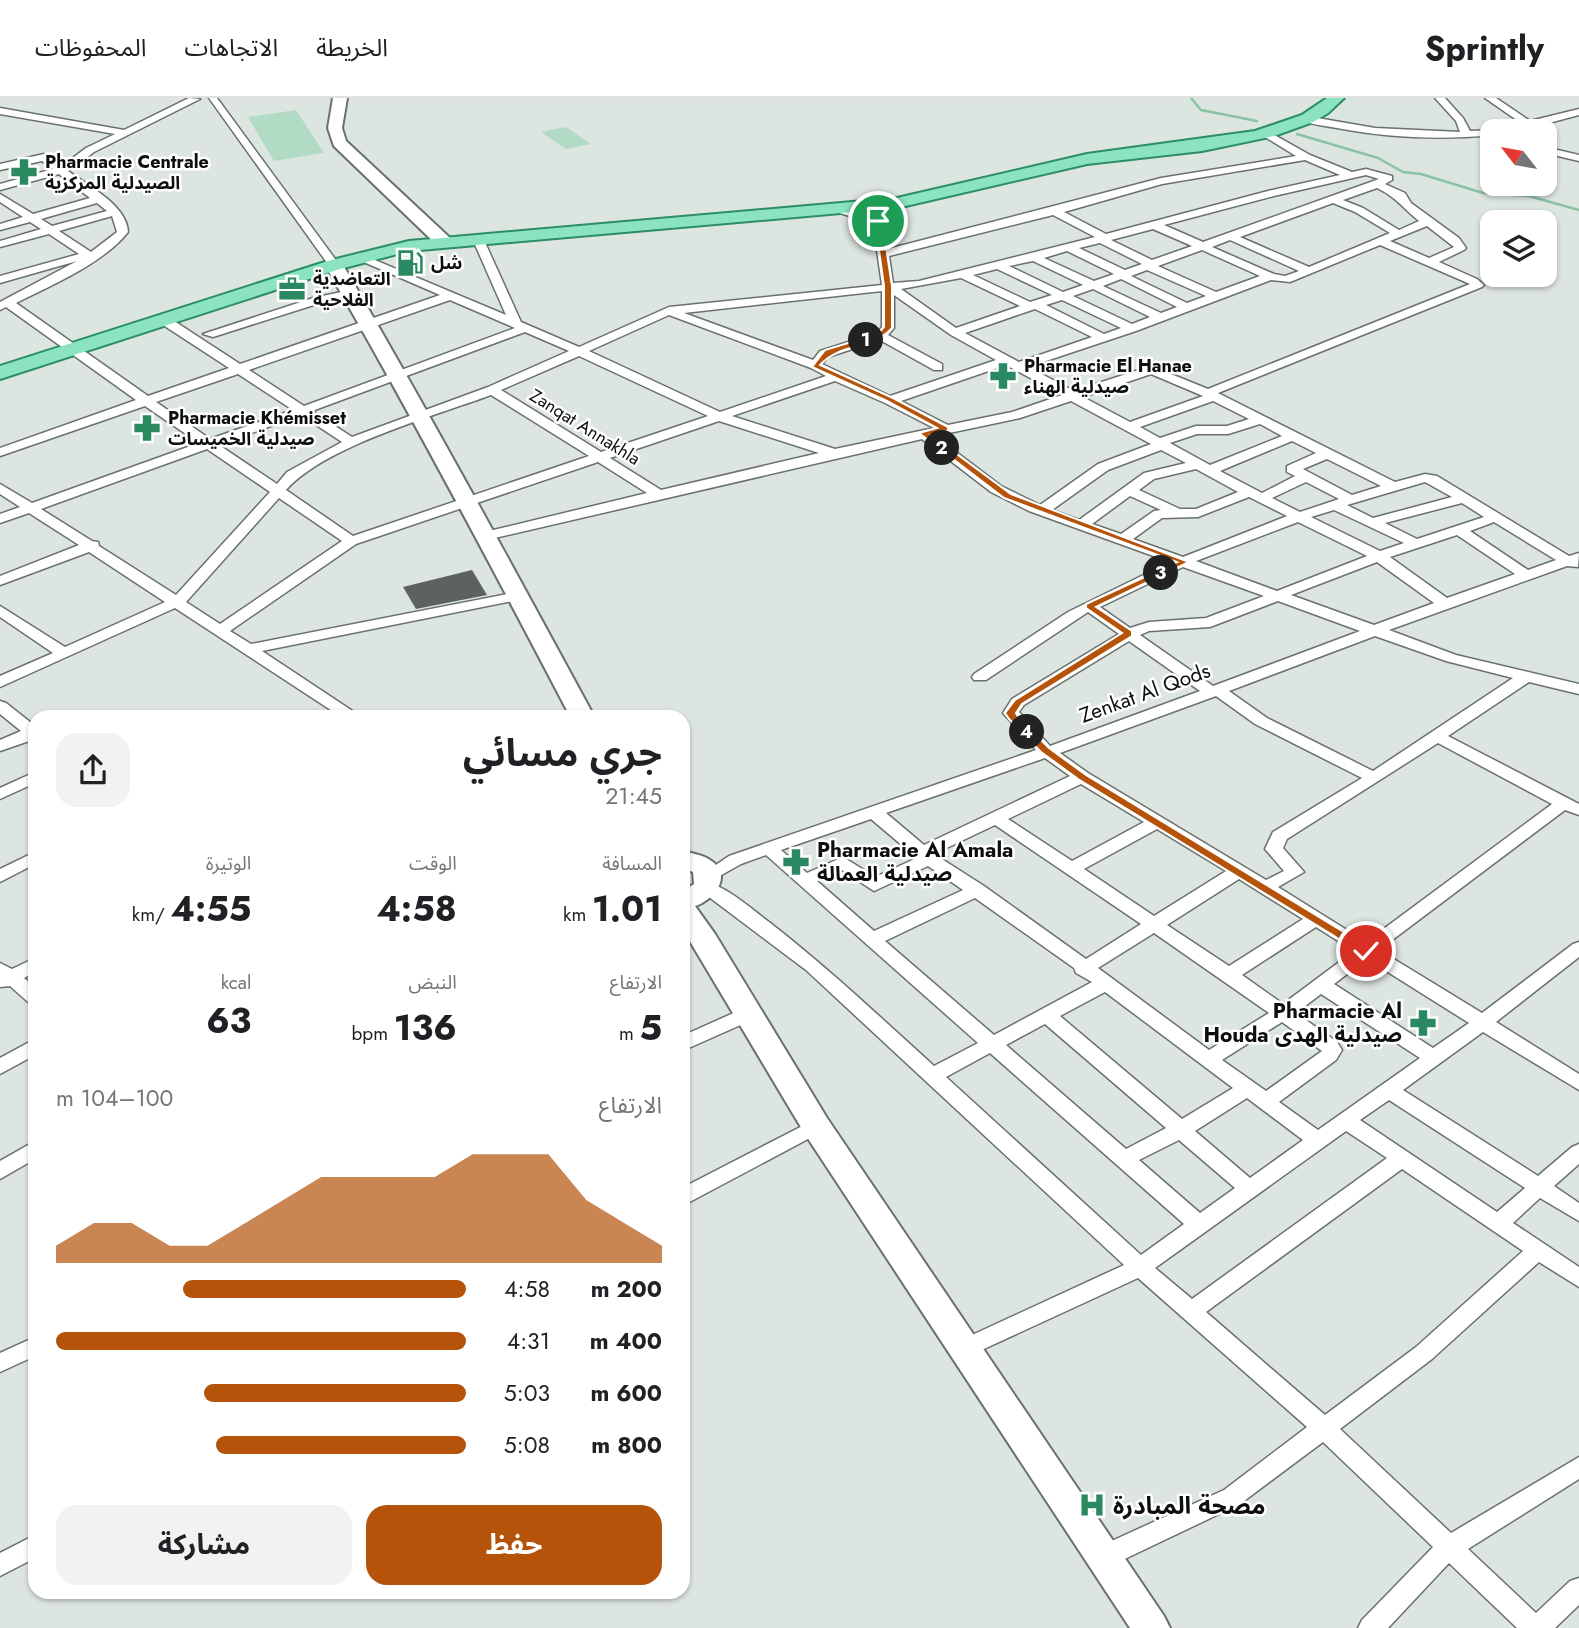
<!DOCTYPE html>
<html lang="ar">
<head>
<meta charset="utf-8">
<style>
	:root { --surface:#fff; --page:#f2f2f2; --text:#202124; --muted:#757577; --line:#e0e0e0; --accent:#b45309 }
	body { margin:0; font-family:Jost,"Noto Sans Arabic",sans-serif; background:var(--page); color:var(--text); direction:rtl; height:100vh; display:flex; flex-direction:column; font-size:26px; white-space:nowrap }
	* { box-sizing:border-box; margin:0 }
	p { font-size:23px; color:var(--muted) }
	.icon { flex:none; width:38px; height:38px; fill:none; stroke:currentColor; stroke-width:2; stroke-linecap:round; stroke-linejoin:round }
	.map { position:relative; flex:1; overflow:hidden; direction:ltr }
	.side { position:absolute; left:28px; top:612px; width:662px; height:889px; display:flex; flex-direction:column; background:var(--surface); border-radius:21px; box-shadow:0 2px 5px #0004; direction:rtl }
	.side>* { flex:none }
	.needle { width:46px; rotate:301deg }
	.buttons { position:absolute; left:1480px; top:21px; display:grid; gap:14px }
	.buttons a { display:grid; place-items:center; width:77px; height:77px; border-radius:14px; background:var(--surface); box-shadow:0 2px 5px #0004; font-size:35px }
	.pin { position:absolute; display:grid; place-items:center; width:60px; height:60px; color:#fff; margin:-30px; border:4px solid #fff; border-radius:50%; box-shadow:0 2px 7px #0007 }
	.km { position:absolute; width:35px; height:35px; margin:-18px; border-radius:50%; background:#222; color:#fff; font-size:19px; line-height:35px; text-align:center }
	.round { display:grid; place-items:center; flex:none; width:74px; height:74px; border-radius:21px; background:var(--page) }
	.overview { display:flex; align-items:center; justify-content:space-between; height:119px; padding:0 28px }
	h1 { font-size:38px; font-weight:700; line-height:52px }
	.stats { display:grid; grid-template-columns:repeat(3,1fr); gap:10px; height:119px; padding:7px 28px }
	.stats div { display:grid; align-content:center }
	.stats b { font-size:35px; font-weight:700 }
	.stats small { font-size:19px; font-weight:400 }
	.stats p { font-size:19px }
	.chart { height:196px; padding:14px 28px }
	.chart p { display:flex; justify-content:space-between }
	.chart svg { width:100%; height:126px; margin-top:7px; fill:var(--accent); opacity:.7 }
	.primary-button { display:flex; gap:14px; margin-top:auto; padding:14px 28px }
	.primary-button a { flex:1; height:80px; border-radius:21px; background:var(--accent); color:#fff; font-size:28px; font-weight:700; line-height:80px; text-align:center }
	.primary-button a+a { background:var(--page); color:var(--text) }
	ul { padding:0 28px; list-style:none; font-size:23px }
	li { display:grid; grid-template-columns:112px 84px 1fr; align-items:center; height:52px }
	li i { height:18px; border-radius:9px; background:var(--accent) }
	header { display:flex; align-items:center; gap:42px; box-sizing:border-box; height:98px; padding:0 35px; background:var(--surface); border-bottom:2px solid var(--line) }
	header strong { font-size:33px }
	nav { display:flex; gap:38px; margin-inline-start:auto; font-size:24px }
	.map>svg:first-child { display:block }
</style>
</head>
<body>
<header>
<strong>Sprintly</strong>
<nav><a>الخريطة</a><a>الاتجاهات</a><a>المحفوظات</a></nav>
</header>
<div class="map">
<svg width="1579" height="1530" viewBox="0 0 1579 1530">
	<rect width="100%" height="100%" fill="#dde5e0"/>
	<!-- green -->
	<path fill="#b2dbc5" d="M296,12L324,55L274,63L248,19Z
		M566,29L591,46L566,51L541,34Z"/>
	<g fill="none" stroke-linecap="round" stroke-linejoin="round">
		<!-- stream -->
		<path stroke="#8ac2a4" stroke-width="2.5" d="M1191,0L1201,12L1257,23
			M1297,36L1378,60L1403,74L1421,76L1483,95L1529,98L1579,112"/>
	</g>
	<!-- building -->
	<path fill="#5c635f" d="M472,472L487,497L416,511L403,489Z"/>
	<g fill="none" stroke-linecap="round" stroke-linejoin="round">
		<defs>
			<path id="street" d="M189,0L200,1L94,54L68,73C87,87 127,107 128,134C104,165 50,188 16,205L148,298L229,270L160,225V219H168L240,266L440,197L359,162V158L363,157L506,217L473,142L483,140L521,224L579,249L669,209L882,187L873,125L833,113V109L882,121L888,151L1161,80L1296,58L1260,36L1259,34L1264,31L1310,57L1352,74L1366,71L1392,78V82L1385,86L1405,95L1411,105L1459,140L1466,150L1464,152L1439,164L1477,181L1484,187L1482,189L1218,295L1395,384L1425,376L1437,378L1569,458L1579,455L1578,469L1567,468L1389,532L1456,557L1579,586V596L1529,584L1448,638L1579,706V717L1565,712L1379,852L1482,915L1573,846L1579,844V859L1496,924L1579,976V992L1483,934L1403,992L1538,1078L1572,1049L1579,1046V1066L1554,1088L1579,1105V1123L1540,1100L1513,1125L1579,1169V1189L1539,1164L1432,1261L1340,1331L1451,1435L1579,1359V1381L1468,1451L1536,1515L1570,1483L1579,1480V1507L1555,1530H1517L1449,1465L1388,1530H1358L1362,1522L1433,1449L1323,1344L1240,1406L1112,1467L1103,1470L1094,1467L1091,1459L1094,1451L1224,1392L1307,1329L1138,1180L973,1256L965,1259L957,1256L954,1250L957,1244L1124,1167L806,872L697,790L706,784C729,790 750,810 769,824C827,869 880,919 934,968L978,945L766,757L741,766L709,784L700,778L729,758L1036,652L1003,615L1012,601L1119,536L1088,514L986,582H974L972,579L974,576L1068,514L1170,464L1029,413L991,394L922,341L486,442L479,438L481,435L647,395L598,364L356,446L230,533L251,546L518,494L523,495L525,498L518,502L262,553L363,620H343L175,510L0,589V578L53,555L0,519V508L65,549L165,504L89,454L0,487V478L79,447L29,415L0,425V416L20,409L0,396V386L32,405L199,345L145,308L0,358V350L136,302L6,209L0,212V204L77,163L0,185V178L79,156L49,136L0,149V143L41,131L30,124L0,132V126L23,119L0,104V96L33,116L90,100L59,76L0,92V86L53,71L42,63L0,72V66L44,56L62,68L86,50L115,36L0,16V10L124,32ZM1305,62L1340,77L1268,93L1106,136L1064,114L1162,86ZM1366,77L1379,81L1203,144L1164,127L1274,98ZM1377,90C1396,99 1403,110 1419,123L1399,132L1363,110L1343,102ZM97,105L107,113L52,128L41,121ZM1333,105L1355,114L1390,135L1309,169L1240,139ZM1053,117L1095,139L919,183L893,185L889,158ZM112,118L117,134L91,154L59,133ZM1427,128L1454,149L1429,160L1390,143ZM1153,131L1192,148L1152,162L1111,142ZM1230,142L1299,173L1285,178L1274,176L1212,149ZM1100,145L1142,166L1125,172L1079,150ZM1380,147L1470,186L1208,291L1151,268L1074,293L1028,269L1136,233L1271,182L1290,184ZM1202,152L1260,178L1216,194L1158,168ZM1067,153L1114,176L1094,183L1044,160ZM1033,163L1083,187L1063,194L1009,168ZM997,171L1052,197L1030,204L973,177ZM1147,172L1206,198L1187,205L1131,178ZM961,180L1020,208L956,230L901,191ZM1121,181L1177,209L1161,215L1103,188ZM1093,191L1150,219L1132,226L1073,198ZM882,193V229L877,235L820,253L813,262L684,215ZM894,197L951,237L996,262L890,298L822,266L828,259L880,242L934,272H942V266L888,237L894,230ZM450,202L515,230L304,308L249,272ZM1062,202L1121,230L1104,236L1046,207ZM1035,211L1092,239L1019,264L965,235ZM669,217L811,270L826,278L720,314L589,253ZM525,234L569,253L488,289L352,339L312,313ZM579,258L708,318L601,354L501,292ZM1006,267L1062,297L1012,314L948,327L901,303ZM238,276L293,312L210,341L156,304ZM1151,276L1203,298L1130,324L1083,299ZM835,283L885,305L934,330L835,351L732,318ZM491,297L589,358L353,438L286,392C325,348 434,318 491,297ZM1071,303L1151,346L1098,366L1040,407L1001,388L935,338L1020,320ZM1213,303L1249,321L1227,328H1196L1160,340L1140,329ZM301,317L342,344L287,374L277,386L219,347ZM719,323L819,355L661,392L610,360ZM1260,326L1282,338L1210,367L1170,345L1197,336H1228ZM1292,343L1316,355L1287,368V374L1295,378L1262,395L1220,373ZM207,351L270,394L176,497L99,448L98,444L92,443L41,411ZM1161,352L1186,365L1144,375L1079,422L1052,412L1108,372ZM1327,361L1381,388L1352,397L1303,371ZM1196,371L1238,394L1196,411H1180L1139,392L1154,381ZM1306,384L1339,401L1300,414L1272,400ZM1425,384L1452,399L1373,420L1347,407ZM1130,398L1161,412L1154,413L1121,436L1092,426ZM1249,399L1287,418L1183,459L1133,441L1162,420L1198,419ZM279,400L342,443L220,526L186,504ZM1462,405L1484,419L1417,441L1385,425ZM1334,412L1404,445L1380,453L1311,419ZM1298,424L1367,458L1277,493L1196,463ZM1494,424L1556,462L1528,472L1470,433ZM1457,437L1515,476L1447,500L1390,459ZM1377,464L1434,505L1374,527L1291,497ZM1183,469L1264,498L1206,520L1149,524L1130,530L1100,509ZM1278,503L1360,533L1213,588L1140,537L1149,533L1210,529ZM1375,538L1446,563L1513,580L1373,673L1267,620L1229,593ZM1129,543L1200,593L1050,648L1019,614L1024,607ZM1216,598L1255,626L1362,680L1273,734L1265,751L1284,773L1266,782L1088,675L1060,655ZM1438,645L1552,706L1366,844L1278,789L1304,774L1283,750L1287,741ZM1045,660L1070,678L924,747L886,715ZM1081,686L1144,724L1072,763L1008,721ZM871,721L917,760L875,779L843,759L807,775L781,752ZM995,727L1141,826L1086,861L984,788L934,756ZM1157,731L1226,773L1154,818L1084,771ZM928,768L963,792L874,833L817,783L842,772L874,793ZM1239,781L1303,821L1229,868L1167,827ZM975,800L1074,870L1076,875L1092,884L994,937L885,843ZM1316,829L1354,853L1283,906L1242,877ZM1154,835L1269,915L1209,952L1098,870ZM1367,861L1469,925L1433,950L1334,886ZM1105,894L1233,990L1182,1021L1060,918ZM1321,896L1420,960L1318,1032L1279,1004L1336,962L1342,952L1337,944L1296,915ZM1282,924L1322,953L1266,993L1222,962ZM1045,926L1166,1030L1126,1051L1006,947ZM990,955L1184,1126L1141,1157L946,979ZM1247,1000L1303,1042L1250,1080L1195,1033ZM1389,1002L1525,1090L1497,1114L1360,1022ZM1346,1033L1387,1060L1192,1201L1155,1170ZM1179,1042L1235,1090L1200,1115L1139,1062ZM1402,1071L1523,1153L1416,1249L1325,1317L1206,1214Z
				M209,0H217L338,165V169H330Z
				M1435,0H1445L1463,20L1470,33L1497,32L1521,25L1485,0H1496L1530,23L1579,11V17L1530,30L1493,33V37C1440,42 1389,40 1337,30C1326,28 1310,27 1301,21L1306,18L1375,30L1460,34L1456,23Z
				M1545,49L1579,57V63L1545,55Z
				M351,192L355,193V197L320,205L213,239L203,236L313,200Z
				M0,603L6,605L35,628V641L0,653V642L21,633L0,616Z
				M35,674V685L0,701V690Z
				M35,754V766L0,784V771Z
				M35,860V874L24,880L35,889V905L28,904L10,888L0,889V865L12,871Z
				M747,909L754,911L757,916L754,921L682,953V938Z
				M35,941V957L0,976V960Z
				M816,1021L823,1023L826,1028L823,1033L682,1108V1090Z
				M35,1043V1061L0,1081V1063Z
				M35,1239V1258L0,1274V1255Z
				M35,1437V1460L0,1478V1455Z"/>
			<path id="secondary" d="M333,0H347L342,30L346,43L450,140L452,144L450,148H438L334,48L328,30Z
				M334,162L343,167C430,316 512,467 595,620H571C491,467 411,316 325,167Z
				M682,753C691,755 703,757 710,762C734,777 714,802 695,808L715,836L827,1020L1164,1518L1170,1530H1130L805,1036L682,830V794L694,786L693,774L682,770Z"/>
			<path id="primary" d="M1327,0H1344L1328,15L1313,24L1274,38L1202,53L1087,66L897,110L409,153L340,171L0,281V268L328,163L409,143L897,100L1087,56L1255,33L1302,17Z"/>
		</defs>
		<!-- street casing -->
		<use href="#street" stroke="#6a716d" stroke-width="3"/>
		<!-- secondary casing -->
		<use href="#secondary" stroke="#6a716d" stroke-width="4"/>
		<!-- primary casing -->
		<use href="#primary" stroke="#2c8e65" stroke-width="4"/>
		<!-- street -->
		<use href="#street" fill="#fff" fill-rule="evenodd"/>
		<!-- secondary -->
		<use href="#secondary" fill="#fff" fill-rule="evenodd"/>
		<!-- primary -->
		<use href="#primary" fill="#8be4bf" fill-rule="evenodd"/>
	</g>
	<!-- route -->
	<path fill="#b45309" stroke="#fff" stroke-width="2" d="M878,121L882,123L892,188V230C873,252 841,244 820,267L893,300L948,329V333L931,337L1011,396L1189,464L1096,509L1132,533V538L1022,606L1016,615L1018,619L1049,650L1086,677L1370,850V855H1362L1078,681L1041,654L1009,621L1005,615L1015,602L1122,535L1086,510V506L1177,464L1004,400L919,335L937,330L887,303L812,269L825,252L878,236L884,229V188L875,123Z"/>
	<!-- icons -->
	<defs>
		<symbol id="pharmacy-bare" viewBox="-9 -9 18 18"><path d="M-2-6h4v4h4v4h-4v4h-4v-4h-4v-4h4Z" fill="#2b8961" stroke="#fff" stroke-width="2.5" paint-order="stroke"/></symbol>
		<symbol id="fuel-bare" viewBox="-9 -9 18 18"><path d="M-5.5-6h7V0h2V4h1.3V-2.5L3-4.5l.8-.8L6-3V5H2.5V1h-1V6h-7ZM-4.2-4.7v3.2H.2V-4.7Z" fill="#2b8961" stroke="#fff" stroke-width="2.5" paint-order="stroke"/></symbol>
		<symbol id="office-bare" viewBox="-9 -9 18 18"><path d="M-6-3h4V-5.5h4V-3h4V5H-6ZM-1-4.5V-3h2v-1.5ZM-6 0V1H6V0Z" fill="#2b8961" stroke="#fff" stroke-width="2.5" paint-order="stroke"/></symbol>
		<symbol id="hospital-bare" viewBox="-9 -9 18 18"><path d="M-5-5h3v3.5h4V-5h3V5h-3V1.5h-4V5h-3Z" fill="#2b8961" stroke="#fff" stroke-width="2.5" paint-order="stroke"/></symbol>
	</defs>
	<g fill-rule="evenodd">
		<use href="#pharmacy-bare" x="5" y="55" width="38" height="38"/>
		<use href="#fuel-bare" x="391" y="146" width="38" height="38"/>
		<use href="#office-bare" x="273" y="172" width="38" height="38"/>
		<use href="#pharmacy-bare" x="984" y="259" width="38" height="38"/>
		<use href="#pharmacy-bare" x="128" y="311" width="38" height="38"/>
		<use href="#pharmacy-bare" x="777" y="745" width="38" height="38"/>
		<use href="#pharmacy-bare" x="1404" y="906" width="38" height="38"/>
		<use href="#hospital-bare" x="1073" y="1388" width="38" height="38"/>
	</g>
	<g text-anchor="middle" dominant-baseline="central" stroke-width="5" stroke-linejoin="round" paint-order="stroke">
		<!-- far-poi labels -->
		<g font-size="18" font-weight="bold" fill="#0c0f0d" stroke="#fff" text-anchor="start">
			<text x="45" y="64">Pharmacie Centrale<tspan x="45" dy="21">الصيدلية المركزية</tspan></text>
			<text x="431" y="165">شل</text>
			<text x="313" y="181">التعاضدية<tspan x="313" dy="21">الفلاحية</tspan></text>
			<text x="1024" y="268">Pharmacie El Hanae<tspan x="1024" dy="21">صيدلية الهناء</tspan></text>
			<text x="168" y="320">Pharmacie Khémisset<tspan x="168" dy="21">صيدلية الخميسات</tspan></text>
		</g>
		<!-- far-street labels -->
		<g font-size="18" fill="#0c0f0d" stroke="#fff">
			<text transform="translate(585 329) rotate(32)">Zanqat Annakhla</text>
		</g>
		<!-- street labels -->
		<g font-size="21" fill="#0c0f0d" stroke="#fff">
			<text transform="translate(1145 595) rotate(-20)">Zenkat Al Qods</text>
		</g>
		<!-- poi labels -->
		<g font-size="21" font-weight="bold" fill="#0c0f0d" stroke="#fff" text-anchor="start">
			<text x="817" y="752">Pharmacie Al Amala<tspan x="817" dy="24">صيدلية العمالة</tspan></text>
			<text x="1402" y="913" text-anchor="end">Pharmacie Al<tspan x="1402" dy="24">Houda صيدلية الهدى</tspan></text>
		</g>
		<!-- near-poi labels -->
		<g font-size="24" font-weight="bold" fill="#0c0f0d" stroke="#fff" text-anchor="start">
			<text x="1113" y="1407">مصحة المبادرة</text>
		</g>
	</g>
</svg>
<div class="buttons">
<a><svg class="needle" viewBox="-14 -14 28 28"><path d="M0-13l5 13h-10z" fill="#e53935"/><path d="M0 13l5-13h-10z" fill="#757577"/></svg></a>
<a><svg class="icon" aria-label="layers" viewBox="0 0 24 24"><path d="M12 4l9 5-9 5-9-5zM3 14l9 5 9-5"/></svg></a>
</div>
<div class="pin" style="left:878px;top:123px;background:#1e9e55"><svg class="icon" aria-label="arrive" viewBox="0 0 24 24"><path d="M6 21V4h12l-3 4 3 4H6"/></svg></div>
<div class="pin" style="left:1366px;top:853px;background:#d93025"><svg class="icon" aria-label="check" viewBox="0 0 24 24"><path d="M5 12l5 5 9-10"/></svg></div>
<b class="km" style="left:866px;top:242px">1</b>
<b class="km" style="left:942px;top:350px">2</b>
<b class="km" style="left:1161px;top:475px">3</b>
<b class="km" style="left:1027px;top:634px">4</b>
<section class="side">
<div class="overview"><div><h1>جري مسائي</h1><p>21:45</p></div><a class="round"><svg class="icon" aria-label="share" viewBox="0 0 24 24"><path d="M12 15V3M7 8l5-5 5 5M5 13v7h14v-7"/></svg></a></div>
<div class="stats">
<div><p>المسافة</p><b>1.01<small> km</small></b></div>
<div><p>الوقت</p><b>4:58</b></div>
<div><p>الوتيرة</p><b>4:55<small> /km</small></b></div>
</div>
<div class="stats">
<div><p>الارتفاع</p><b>5<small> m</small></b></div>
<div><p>النبض</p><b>136<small> bpm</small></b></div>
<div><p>kcal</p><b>63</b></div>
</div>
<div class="chart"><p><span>الارتفاع</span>100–104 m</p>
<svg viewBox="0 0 160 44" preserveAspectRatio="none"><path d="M0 44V38L10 30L20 30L30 38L40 38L50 30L60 22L70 14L80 14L90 14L100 14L110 6L120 6L130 6L140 22L150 30L160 38V44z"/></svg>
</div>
<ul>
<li><b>200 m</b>4:58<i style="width:69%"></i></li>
<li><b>400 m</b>4:31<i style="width:100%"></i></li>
<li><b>600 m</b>5:03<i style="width:64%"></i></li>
<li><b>800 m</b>5:08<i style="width:61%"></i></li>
</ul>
<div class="primary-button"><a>حفظ</a><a>مشاركة</a></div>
</section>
</div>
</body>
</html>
